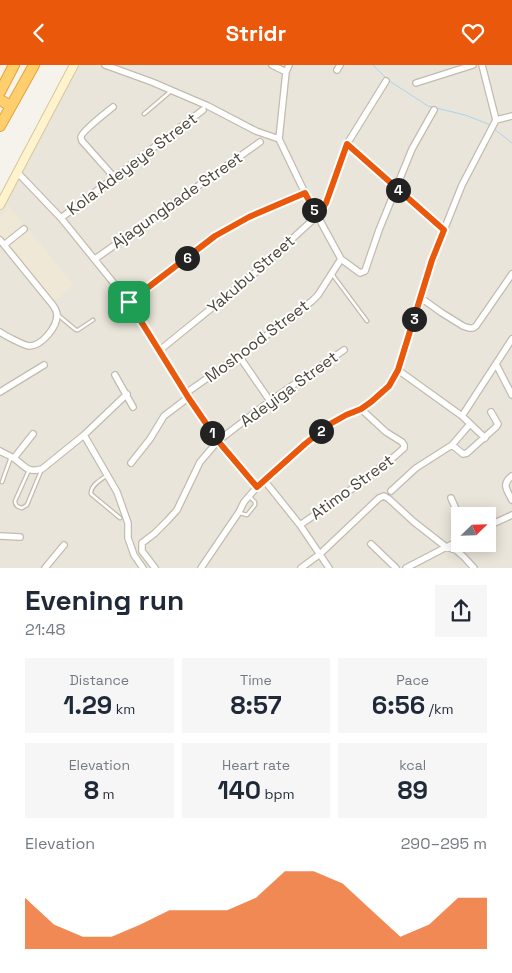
<!DOCTYPE html>
<html lang="en">
<head>
<meta charset="utf-8">
<style>
	:root { --surface:#fff; --page:#f6f6f7; --text:#1f2937; --muted:#747a83; --accent:#ea580c }
	body { margin:0; font-family:"Space Grotesk",sans-serif; background:var(--page); color:var(--text); height:100vh; display:flex; flex-direction:column; font-size:19px; white-space:nowrap }
	* { box-sizing:border-box; margin:0 }
	p { font-size:16px; color:var(--muted) }
	.icon { flex:none; width:28px; height:28px; fill:none; stroke:currentColor; stroke-width:2; stroke-linecap:round; stroke-linejoin:round }
	.map { position:relative; height:503px; overflow:hidden }
	.sheet { display:flex; flex-direction:column; background:var(--surface); flex:1 }
	.sheet>* { flex:none }
	.needle { width:32px; rotate:67deg }
	.tools { position:absolute; left:451px; top:442px; display:grid; gap:10px }
	.tools a { display:grid; place-items:center; width:45px; height:45px; border-radius:0px; background:var(--surface); box-shadow:0 2px 12px #0003; font-size:25px }
	.pin { position:absolute; display:grid; place-items:center; width:42px; height:42px; color:#fff; margin:-21px; border-radius:10px; box-shadow:0 2px 8px #0006 }
	.km { position:absolute; width:25px; height:25px; margin:-12px; border-radius:50%; background:#222; color:#fff; font-size:14px; line-height:25px; text-align:center }
	.round { display:grid; place-items:center; flex:none; width:52px; height:52px; border-radius:0px; background:var(--page) }
	.headline { display:flex; align-items:center; justify-content:space-between; height:85px; padding:0 25px }
	h1 { font-size:28px; font-weight:700; line-height:38px }
	.figures { display:grid; grid-template-columns:repeat(3,1fr); gap:8px; height:85px; padding:5px 25px }
	.figures div { display:grid; align-content:center; border-radius:0px; background:var(--page); text-align:center }
	.figures b { font-size:25px; font-weight:700 }
	.figures small { font-size:14px; font-weight:400 }
	.figures p { font-size:14px }
	.chart { height:140px; padding:10px 25px }
	.chart p { display:flex; justify-content:space-between }
	.chart svg { width:100%; height:90px; margin-top:5px; fill:var(--accent); opacity:.7 }
	header { display:flex; justify-content:space-between; align-items:center; height:65px; padding:0 25px; background:var(--accent); color:#fff; font-size:22px; font-weight:700 }
	.map>svg:first-child { display:block }
</style>
</head>
<body>
<header><svg class="icon" aria-label="back" viewBox="0 0 24 24"><path d="M15 5l-7 7 7 7"/></svg>Stridr<svg class="icon" aria-label="heart" viewBox="0 0 24 24"><path d="M12 20l-8-8c-3-5 5-10 8-4 3-6 11-1 8 4z"/></svg></header>
<div class="map">
<svg width="512" height="503" viewBox="0 0 512 503">
	<rect width="100%" height="100%" fill="#f6f3ec"/>
	<!-- residential -->
	<path fill="#eae5da" fill-rule="evenodd" d="M76,0H512V503H0V143ZM460,451H488V479H460Z"/>
	<!-- education -->
	<path fill="#efe8d6" d="M8,140L74,220L54,237L0,173V153Z"/>
	<g fill="none" stroke-linecap="round" stroke-linejoin="round">
		<!-- stream -->
		<path stroke="#a9d4f2" stroke-width="1" d="M373,0L388,15L428,41L465,50L486,58L490,60
			M493,63L512,78"/>
		<defs>
			<path id="lane" d="M144,49L171,26
				M332,209L367,256
				M58,250L76,265H78L93,255
				M29,405L15,436C15,441 18,442 22,443L27,440L41,406
				M106,411C100,415 90,421 91,429L120,453
				M2,417L11,392
				M240,448L247,450L255,440V437L249,431"/>
			<path id="street" d="M105,0L152,17L208,41L256,66L279,74
				M272,0L286,7
				M289,0L286,7L279,74L305,128L341,194L360,208L365,206L379,165L412,84L434,45
				M337,5L340,0
				M416,18L473,0
				M113,42C107,47 82,66 81,72C81,74 82,75 82,76L114,112
				M496,55L512,51
				M347,79L444,165
				M17,107L61,153L129,237L189,332L218,376L257,422
				M61,153L203,45
				M0,175L52,239C55,243 57,246 57,250C57,262 42,281 29,281C23,280 6,271 0,267
				M4,180L24,164
				M95,194L260,77
				M421,233L442,248L463,261L469,263H473L476,261L512,209
				M129,237L215,171L249,152L305,128
				M160,285L256,207L317,151L326,138L347,79L386,16
				M239,291L270,336
				M496,299L512,330
				M398,305L462,351L485,373
				M115,310L133,342
				M0,327L44,300
				M186,328L239,291L312,236L318,230L341,194
				M462,351L512,274
				M84,370L117,427L128,458V473L134,490L143,503
				M452,380L463,389L467,388L496,362L498,359L491,347
				M0,386C5,389 11,391 15,394C26,402 27,408 42,404L84,370L127,329
				M14,393L33,369
				M131,398L150,374L164,351L189,332
				M512,411C501,419 507,425 512,435
				M264,415L300,460L329,503
				M391,426L416,403L452,380L470,359
				M451,433L460,453
				M300,460L345,429L395,391L404,383V380L402,377L386,367L361,344
				M488,461L512,450
				M0,471L20,472
				M371,479L396,503
				M45,503L64,480
				M155,503L142,486V478L155,468L167,456L177,445L200,397L218,376L270,336L344,285
				M201,503L239,447L244,437L257,422L305,379L330,359L346,350L361,344L371,337L389,321L398,305L432,195L462,120L496,55L482,0
				M301,503L320,489L379,433L384,431L389,434L414,457L446,482L456,485L464,492L474,503
				M406,503L460,475"/>
			<path id="secondary" d="M0,140L74,0"/>
			<path id="highway" d="M0,27L14,0
				M0,35L11,41
				M0,61L34,0"/>
		</defs>
		<!-- lane casing -->
		<use href="#lane" stroke="#c2bbae" stroke-width="5"/>
		<!-- street casing -->
		<use href="#street" stroke="#c2bbae" stroke-width="8"/>
		<!-- secondary casing -->
		<use href="#secondary" stroke="#d6c79b" stroke-width="10"/>
		<!-- highway casing -->
		<use href="#highway" stroke="#e0a43c" stroke-width="12"/>
		<!-- lane -->
		<use href="#lane" stroke="#fff" stroke-width="2.5"/>
		<!-- street -->
		<use href="#street" stroke="#fff" stroke-width="5.5"/>
		<!-- secondary -->
		<use href="#secondary" stroke="#fff3cd" stroke-width="8"/>
		<!-- highway -->
		<use href="#highway" stroke="#ffcf6e" stroke-width="10"/>
	</g>
	<g fill="none" stroke-linecap="round" stroke-linejoin="round">
		<defs>
			<path id="route" d="M347,79L444,165L432,195L398,305L389,321L371,337L361,344L346,350L330,359L305,379L257,422L218,376L188,332L129,237L215,171L249,152L305,128L317,151L326,138Z"/>
		</defs>
		<!-- route casing -->
		<use href="#route" stroke="#fff" stroke-width="10"/>
		<!-- route -->
		<use href="#route" stroke="#ea580c" stroke-width="6"/>
	</g>
	<g text-anchor="middle" dominant-baseline="central" stroke-width="4" stroke-linejoin="round" paint-order="stroke">
		<!-- street labels -->
		<g font-size="16" fill="#4b4439" stroke="#fff">
			<text transform="translate(132 99) rotate(-37)">Kola Adeyeye Street</text>
			<text transform="translate(177 135) rotate(-35)">Ajagungbade Street</text>
			<text transform="translate(251 209) rotate(-41)">Yakubu Street</text>
			<text transform="translate(257 276) rotate(-37)">Moshood Street</text>
			<text transform="translate(289 324) rotate(-36)">Adeyiga Street</text>
			<text transform="translate(352 422) rotate(-36)">Atimo Street</text>
		</g>
	</g>
</svg>
<div class="tools">
<a><svg class="needle" viewBox="-14 -14 28 28"><path d="M0-13l5 13h-10z" fill="#e53935"/><path d="M0 13l5-13h-10z" fill="#747a83"/></svg></a>
</div>
<div class="pin" style="left:129px;top:237px;background:#1e9e55"><svg class="icon" aria-label="arrive" viewBox="0 0 24 24"><path d="M6 21V4h12l-3 4 3 4H6"/></svg></div>
<b class="km" style="left:212px;top:368px">1</b>
<b class="km" style="left:321px;top:366px">2</b>
<b class="km" style="left:414px;top:254px">3</b>
<b class="km" style="left:398px;top:125px">4</b>
<b class="km" style="left:314px;top:145px">5</b>
<b class="km" style="left:187px;top:193px">6</b>
</div>
<section class="sheet">
<div class="headline"><div><h1>Evening run</h1><p>21:48</p></div><a class="round"><svg class="icon" aria-label="share" viewBox="0 0 24 24"><path d="M12 15V3M7 8l5-5 5 5M5 13v7h14v-7"/></svg></a></div>
<div class="figures">
<div><p>Distance</p><b>1.29<small> km</small></b></div>
<div><p>Time</p><b>8:57</b></div>
<div><p>Pace</p><b>6:56<small> /km</small></b></div>
</div>
<div class="figures">
<div><p>Elevation</p><b>8<small> m</small></b></div>
<div><p>Heart rate</p><b>140<small> bpm</small></b></div>
<div><p>kcal</p><b>89</b></div>
</div>
<div class="chart"><p><span>Elevation</span>290–295 m</p>
<svg viewBox="0 0 160 44" preserveAspectRatio="none"><path d="M0 44V19L10 32L20 38L30 38L40 32L50 25L60 25L70 25L80 19L90 6L100 6L110 12L120 25L130 38L140 32L150 19L160 19V44z"/></svg>
</div>
</section>
</body>
</html>
